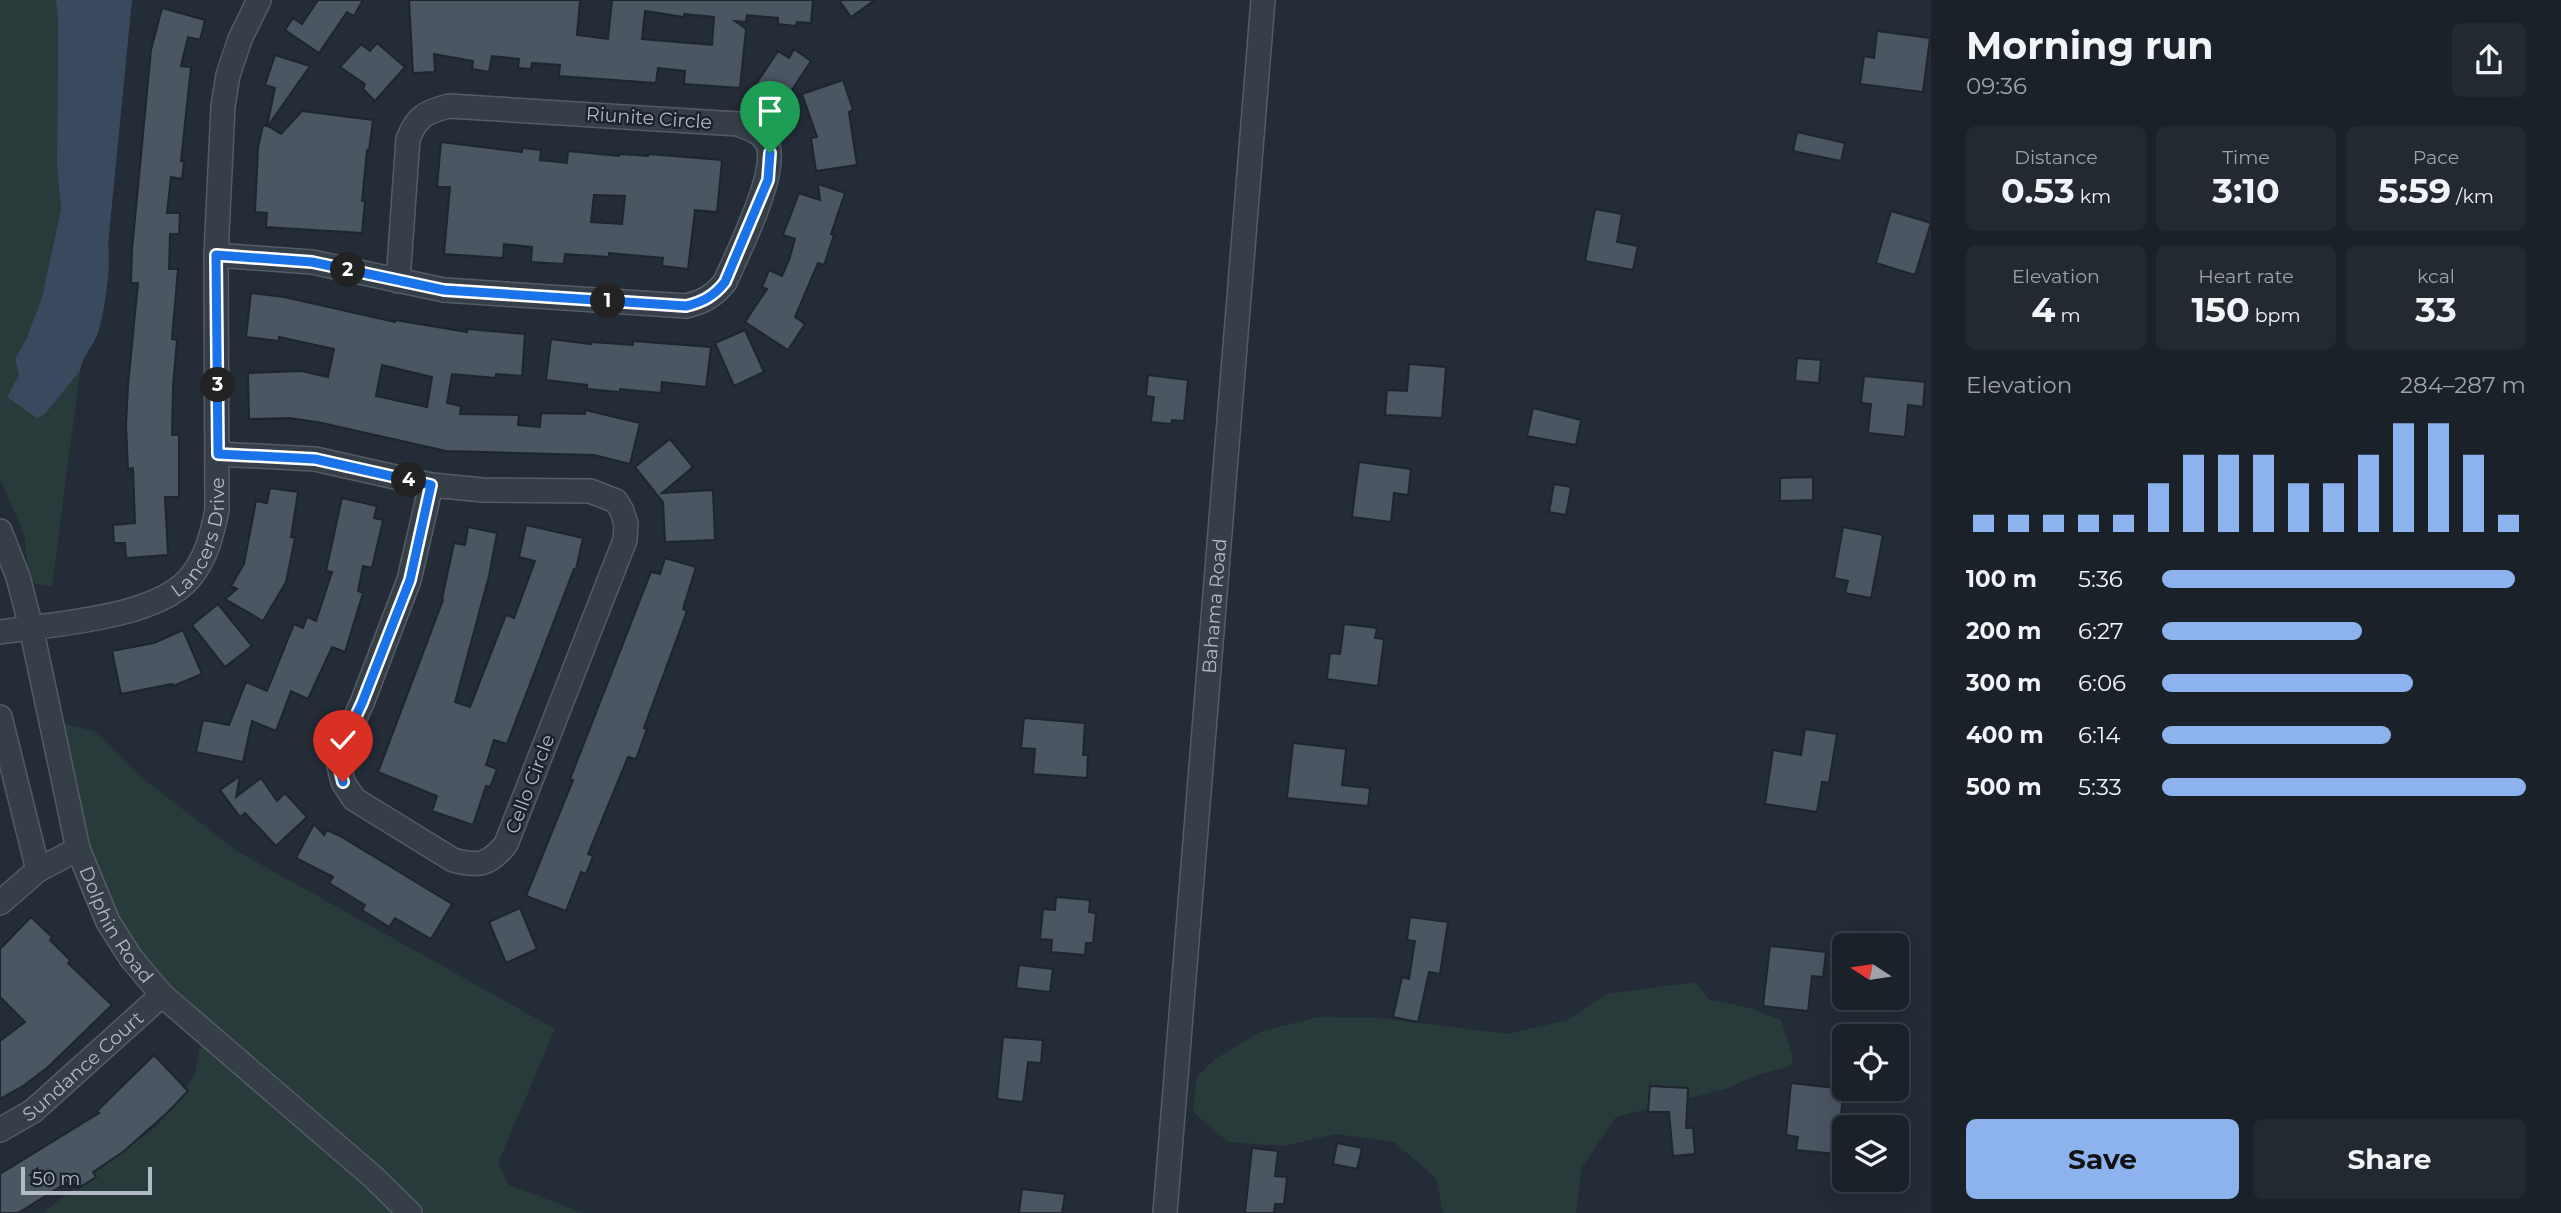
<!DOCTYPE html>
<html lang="en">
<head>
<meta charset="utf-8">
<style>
	:root { --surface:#1a2129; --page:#232931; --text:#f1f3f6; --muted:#9fa3a8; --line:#383e46; --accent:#8cb3ee }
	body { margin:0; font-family:Montserrat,sans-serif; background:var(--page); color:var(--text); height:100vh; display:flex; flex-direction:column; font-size:26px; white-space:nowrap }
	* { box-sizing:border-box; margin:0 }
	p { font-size:23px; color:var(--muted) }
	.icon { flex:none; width:38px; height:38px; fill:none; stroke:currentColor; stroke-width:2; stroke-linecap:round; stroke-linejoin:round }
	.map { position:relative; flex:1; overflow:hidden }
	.details { display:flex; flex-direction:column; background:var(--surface); width:630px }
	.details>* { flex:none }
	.needle { width:46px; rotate:282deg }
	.buttons { position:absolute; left:1832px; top:933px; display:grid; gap:14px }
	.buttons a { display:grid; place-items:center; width:77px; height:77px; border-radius:10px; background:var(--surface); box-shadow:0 7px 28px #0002,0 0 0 2px var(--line); font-size:35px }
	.scale { position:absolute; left:21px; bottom:18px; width:131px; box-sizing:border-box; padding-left:7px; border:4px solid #b1b9c4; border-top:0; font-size:19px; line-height:24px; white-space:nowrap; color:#b1b9c4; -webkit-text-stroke:5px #1c232c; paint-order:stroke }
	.pin { position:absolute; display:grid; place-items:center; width:60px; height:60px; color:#fff; margin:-72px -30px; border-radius:50% 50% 50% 0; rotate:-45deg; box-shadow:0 0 7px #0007 }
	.pin .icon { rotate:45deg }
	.km { position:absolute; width:35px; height:35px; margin:-18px; border-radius:50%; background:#222; color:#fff; font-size:19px; line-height:35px; text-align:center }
	.round { display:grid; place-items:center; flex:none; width:74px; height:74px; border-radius:10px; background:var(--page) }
	.headline { display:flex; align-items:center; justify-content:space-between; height:119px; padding:0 35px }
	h1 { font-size:38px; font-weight:700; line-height:52px }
	.metrics { display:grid; grid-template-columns:repeat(3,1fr); gap:10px; height:119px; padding:7px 35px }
	.metrics div { display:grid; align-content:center; border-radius:10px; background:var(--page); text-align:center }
	.metrics b { font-size:35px; font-weight:700 }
	.metrics small { font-size:19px; font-weight:400 }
	.metrics p { font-size:19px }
	.chart { height:196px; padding:14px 35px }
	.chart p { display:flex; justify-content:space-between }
	.chart svg { width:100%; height:126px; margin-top:7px; stroke:var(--accent); stroke-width:6 }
	.primary-button { display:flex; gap:14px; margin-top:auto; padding:14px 35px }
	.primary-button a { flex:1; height:80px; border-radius:10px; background:var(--accent); color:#111; font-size:28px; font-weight:700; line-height:80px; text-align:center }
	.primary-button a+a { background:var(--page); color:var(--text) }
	ul { padding:0 35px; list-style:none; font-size:23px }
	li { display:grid; grid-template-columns:112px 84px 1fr; align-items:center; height:52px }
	li i { height:18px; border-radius:9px; background:var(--accent) }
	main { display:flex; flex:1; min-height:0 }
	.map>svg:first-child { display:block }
</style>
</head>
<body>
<main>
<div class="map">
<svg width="1931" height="1213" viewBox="0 0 1931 1213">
	<rect width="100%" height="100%" fill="#232c37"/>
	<!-- green -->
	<path fill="#283a3a" d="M0,0H56L58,20L57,167L61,209L42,297L26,340L15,359L19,375L7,397L37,417L45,414L80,371L52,587L30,583L24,534L0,479Z
		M60,723L94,731L136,773L237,851L555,1029L498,1163L509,1185L584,1213H422L179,997L129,936L117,919L87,845Z
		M1695,982L1710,1000L1750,1008L1781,1020L1793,1057L1791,1066L1757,1075L1728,1088L1616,1117L1582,1167L1576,1213H1443L1436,1178L1394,1142L1336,1134L1284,1146L1228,1142L1193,1112L1196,1078L1215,1059L1262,1031L1318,1017L1379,1018L1508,1034L1568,1020L1607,994Z
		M201,1041L365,1182L397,1213H42L157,1126L194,1077Z"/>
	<!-- water -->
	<path fill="#394a5f" d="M56,0H132L108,245C111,266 105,309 99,330C95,344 82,356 80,371L45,414L37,418L7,397L19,375L15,359L26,340L42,297L61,209L57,167L58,20Z"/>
	<!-- building -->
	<path fill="#4b5663" stroke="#1e252e" stroke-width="2" fill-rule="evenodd" d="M318,0H363L354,16L347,12L319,53L285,30L293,18L302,24Z
		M409,0H580L577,35L608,39L612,0H813L811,23L797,22L796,26L778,24V18L747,15L746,22L735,21L746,29L740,88L684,84L685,71L658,68L656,83L559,76L560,65L532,63L531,69L518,68L519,59L492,56L489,72L472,69L473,61L434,54L435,72L413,73ZM645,11L684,17V14L714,17L712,45L642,39Z
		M839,0H875L851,17Z
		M162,8L205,20L200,40L188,37L181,66L191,67L181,161H184L182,179L171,177L167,213H180L179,234H170L169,269H178L172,339L177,340L173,386L172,435H179V497H165L168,555L126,558L125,543H114L113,525L135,523L133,468L128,469L126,425L128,385L138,283H131L132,250L151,50Z
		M1877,31L1930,38L1923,92L1860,84L1864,56L1874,58Z
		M377,43L405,67L375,101L363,89L365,84L340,67L361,44L370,51Z
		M794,49L811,61L780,108L752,90L778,51L789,58Z
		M275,55L310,66L268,126L281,134L302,111L373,120L369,151L367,150L362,201H365L362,233L266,227L267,213L255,212L258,148L263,125L267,126L275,88L265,85Z
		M843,80L853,110L849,112L857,165L816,171L811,138L817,137L802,94Z
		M1797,132L1845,143L1841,161L1793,151Z
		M441,142L522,152V148L541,150L540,160L567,163L568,151L619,156L620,154L648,156V154L722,160L717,212L695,210L688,269L662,266L663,258L609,253V257L565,254L564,264L531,262L532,247L504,244L503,258L444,254L450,187H437ZM594,195L625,196L622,224L591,222Z
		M818,184L845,193L831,234L834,235L824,265L818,263L795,317L805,324L788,350L745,322L767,289L762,287L769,270L782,276L789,260L795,239L783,235L799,193L820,200Z
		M1595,209L1622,214L1617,242L1638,246L1633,270L1585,261Z
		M1891,211L1931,223L1915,275L1876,263Z
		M251,293L284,297L395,322V320L467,332V329L525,334L522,376L496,374V378L452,374L447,403L461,406L460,414L519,415L518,425L540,427L541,413L585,414V410L640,423L630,464L594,455L446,451L322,423L290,418L249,419L248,373L301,371L328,377L334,349L279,337V341L246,337ZM382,365L432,377L427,407L376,396Z
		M745,330L764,372L734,386L715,343Z
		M551,339L591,344V342L633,345V341L711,347L706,387L662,382L661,393L620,389V392L587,389V385L546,380Z
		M1797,358L1821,360L1819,383L1795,381Z
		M1409,364L1446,367L1442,418L1385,415L1387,390L1407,391Z
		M1148,375L1188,380L1184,421L1172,420L1171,424L1151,422L1154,397L1146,396Z
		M1864,376L1925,382L1923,407L1908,405L1905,437L1868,433L1871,404L1861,403Z
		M1533,408L1581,420L1576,445L1527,436Z
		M670,439L693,467L662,493L713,490L715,540L665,542L663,502L635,467Z
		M1359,462L1411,469L1408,495L1394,493L1391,522L1352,517Z
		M1813,477V500L1780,501V478Z
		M1554,484L1571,487L1566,515L1549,512Z
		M270,488L298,492L291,537L295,538L286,582L263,621L225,599L237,589L231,586L244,564L256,501L267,503Z
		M342,498L377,506L374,518L383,520L372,568L363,566L358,591L363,593L345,652L332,647L308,699L291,691L276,731L252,721L243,762L196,752L203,720L229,725L246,682L267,691L294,624L303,628L307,617L316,621L332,572L326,571Z
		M526,525L583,538L576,569H574L507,744L494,740L486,765L497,769L490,787L486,786L473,825L432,811L437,796L378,772L443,600L442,599L454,543L465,545L468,527L497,533L489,576L455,702L470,707L506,615L514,618L535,561L519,557Z
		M1843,527L1883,535L1871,598L1845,593L1848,581L1834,578Z
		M665,558L696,567L683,609L687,611L644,728L647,729L636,759L628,757L588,854L593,856L586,874L581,872L566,911L526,896L573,780L570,779L651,572L660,574Z
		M218,604L252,646L225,667L192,625Z
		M1344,624L1377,628L1375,638L1384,639L1378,686L1327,679L1330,653L1340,654Z
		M183,630L202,674L173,686L172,684L121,694L112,651L154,643Z
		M1024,718L1085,723L1083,755H1088L1087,778L1033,774L1035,749L1021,748Z
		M1805,729L1837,734L1829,783L1822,782L1817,812L1765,804L1773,750L1801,755Z
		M1293,743L1346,749L1342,785L1370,788L1368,806L1287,798Z
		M240,776L236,797L261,778L277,801L285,793L307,817L276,846L245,813L240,817L220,790Z
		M314,824L324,835L327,830L340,836L452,904L431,939L395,918L389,927L362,910L365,905L329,883L333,877L296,858Z
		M1056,897L1090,900L1089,912L1096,913L1093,943H1086L1085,955L1051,952L1052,940L1040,939L1043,909L1055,910Z
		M520,908L537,949L506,963L489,922Z
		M31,917L52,937L50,940L70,960L68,963L112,1005L47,1068L23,1086L0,1099V1041L25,1022L0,997V949Z
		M1410,917L1448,922L1440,974L1429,972L1418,1022L1393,1017L1402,977L1409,979L1415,941L1407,940Z
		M1770,946L1826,952L1823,977L1812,976L1808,1011L1763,1006Z
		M1019,965L1053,969L1050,992L1016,988Z
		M1003,1037L1043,1040L1041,1063L1028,1062L1023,1102L997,1099Z
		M154,1055L188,1091L168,1112L123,1152L93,1172L96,1177L77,1189L71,1180L18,1213H0V1174L99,1113L97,1111Z
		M1791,1083L1844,1089L1836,1154L1796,1150L1798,1137L1786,1135Z
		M1650,1086L1688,1088L1686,1128H1693L1695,1154L1673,1156L1669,1112H1648Z
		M1337,1143L1362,1148L1357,1169L1333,1164Z
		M1252,1148L1278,1151L1275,1176L1287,1177L1284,1204H1275L1274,1213H1245Z
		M1022,1189L1065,1194L1062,1213H1019Z"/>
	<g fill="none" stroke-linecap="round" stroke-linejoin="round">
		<defs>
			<g id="minor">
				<path d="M216,255L312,262L444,290L686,306C703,302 714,296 725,282C737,254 782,167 766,141C759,131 748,128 738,124L449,106C426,112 417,116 408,139L398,281"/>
				<path d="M218,454L315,459L431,485L483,490L590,491L616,501L622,511L626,524L625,540L506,844C489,865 479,867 453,860L354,799L343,782L339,766L342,746L362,703L409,580L431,485"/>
				<path id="s1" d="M0,531L18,577L31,627L78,849L108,922L131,958L162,995L372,1176L410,1213"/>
				<path id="s2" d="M0,632C51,624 153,619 189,579C206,559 212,535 217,510L216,255L223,106L228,75L240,39L259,0"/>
				<path d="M0,717L38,870"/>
				<path d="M0,903L38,870L78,849"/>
				<path id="s3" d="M0,1130L33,1111L162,995"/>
				<path id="s4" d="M1165,1213L1263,0"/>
			</g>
		</defs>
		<!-- minor casing -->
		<use href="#minor" stroke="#545c65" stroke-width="26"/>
		<!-- minor -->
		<use href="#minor" stroke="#363e48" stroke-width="23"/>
	</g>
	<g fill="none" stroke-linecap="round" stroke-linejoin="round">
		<defs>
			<path id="route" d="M343,782L339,766L342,746L362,703L410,580L431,485L315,459L218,454L216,255L312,262L444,290L686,306C703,302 714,296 725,282L768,180L770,153"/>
		</defs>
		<!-- route casing -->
		<use href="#route" stroke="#fff" stroke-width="14"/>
		<!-- route -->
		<use href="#route" stroke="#1a73e8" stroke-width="9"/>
	</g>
	<g text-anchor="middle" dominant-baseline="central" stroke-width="5" stroke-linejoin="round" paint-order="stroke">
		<!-- street labels -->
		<g font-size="19" fill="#b1b9c4" stroke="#1c232c">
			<text transform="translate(649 118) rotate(4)">Riunite Circle</text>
			<text stroke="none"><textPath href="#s2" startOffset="243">Lancers Drive</textPath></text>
			<text stroke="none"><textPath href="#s4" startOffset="609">Bahama Road</textPath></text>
			<text transform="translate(530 784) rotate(-69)">Cello Circle</text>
			<text stroke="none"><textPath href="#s1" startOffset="413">Dolphin Road</textPath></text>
			<text stroke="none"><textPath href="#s3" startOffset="105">Sundance Court</textPath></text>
		</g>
	</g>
</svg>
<div class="buttons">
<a><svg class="needle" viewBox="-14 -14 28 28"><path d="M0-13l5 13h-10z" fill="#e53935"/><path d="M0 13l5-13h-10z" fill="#9fa3a8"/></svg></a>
<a><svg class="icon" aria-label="locate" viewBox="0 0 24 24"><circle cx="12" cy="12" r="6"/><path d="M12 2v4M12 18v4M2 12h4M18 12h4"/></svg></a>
<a><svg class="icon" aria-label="layers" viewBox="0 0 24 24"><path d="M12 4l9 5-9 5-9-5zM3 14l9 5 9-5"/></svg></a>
</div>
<div class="scale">50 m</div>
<div class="pin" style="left:770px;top:153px;background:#1e9e55"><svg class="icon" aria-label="arrive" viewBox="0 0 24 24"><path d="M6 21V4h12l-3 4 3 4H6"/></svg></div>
<div class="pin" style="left:343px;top:782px;background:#d93025"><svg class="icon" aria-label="check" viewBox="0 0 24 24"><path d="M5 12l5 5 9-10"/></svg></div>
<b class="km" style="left:608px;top:301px">1</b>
<b class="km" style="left:348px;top:270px">2</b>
<b class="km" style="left:218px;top:385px">3</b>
<b class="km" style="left:409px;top:480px">4</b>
</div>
<section class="details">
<div class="headline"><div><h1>Morning run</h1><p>09:36</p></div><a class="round"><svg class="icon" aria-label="share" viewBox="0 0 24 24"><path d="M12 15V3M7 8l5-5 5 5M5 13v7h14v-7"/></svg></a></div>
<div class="metrics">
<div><p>Distance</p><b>0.53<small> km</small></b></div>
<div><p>Time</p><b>3:10</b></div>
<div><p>Pace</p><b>5:59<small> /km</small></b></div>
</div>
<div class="metrics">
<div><p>Elevation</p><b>4<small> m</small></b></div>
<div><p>Heart rate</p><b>150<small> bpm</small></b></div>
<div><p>kcal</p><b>33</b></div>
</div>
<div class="chart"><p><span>Elevation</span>284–287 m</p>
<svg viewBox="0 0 160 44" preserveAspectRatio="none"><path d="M5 44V38M15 44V38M25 44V38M35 44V38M45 44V38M55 44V27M65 44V17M75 44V17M85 44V17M95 44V27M105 44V27M115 44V17M125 44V6M135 44V6M145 44V17M155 44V38"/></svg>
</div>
<ul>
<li><b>100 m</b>5:36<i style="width:97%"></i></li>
<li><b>200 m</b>6:27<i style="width:55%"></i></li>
<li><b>300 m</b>6:06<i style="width:69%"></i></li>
<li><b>400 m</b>6:14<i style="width:63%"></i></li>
<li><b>500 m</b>5:33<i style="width:100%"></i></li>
</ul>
<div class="primary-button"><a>Save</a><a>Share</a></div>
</section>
</main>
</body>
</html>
